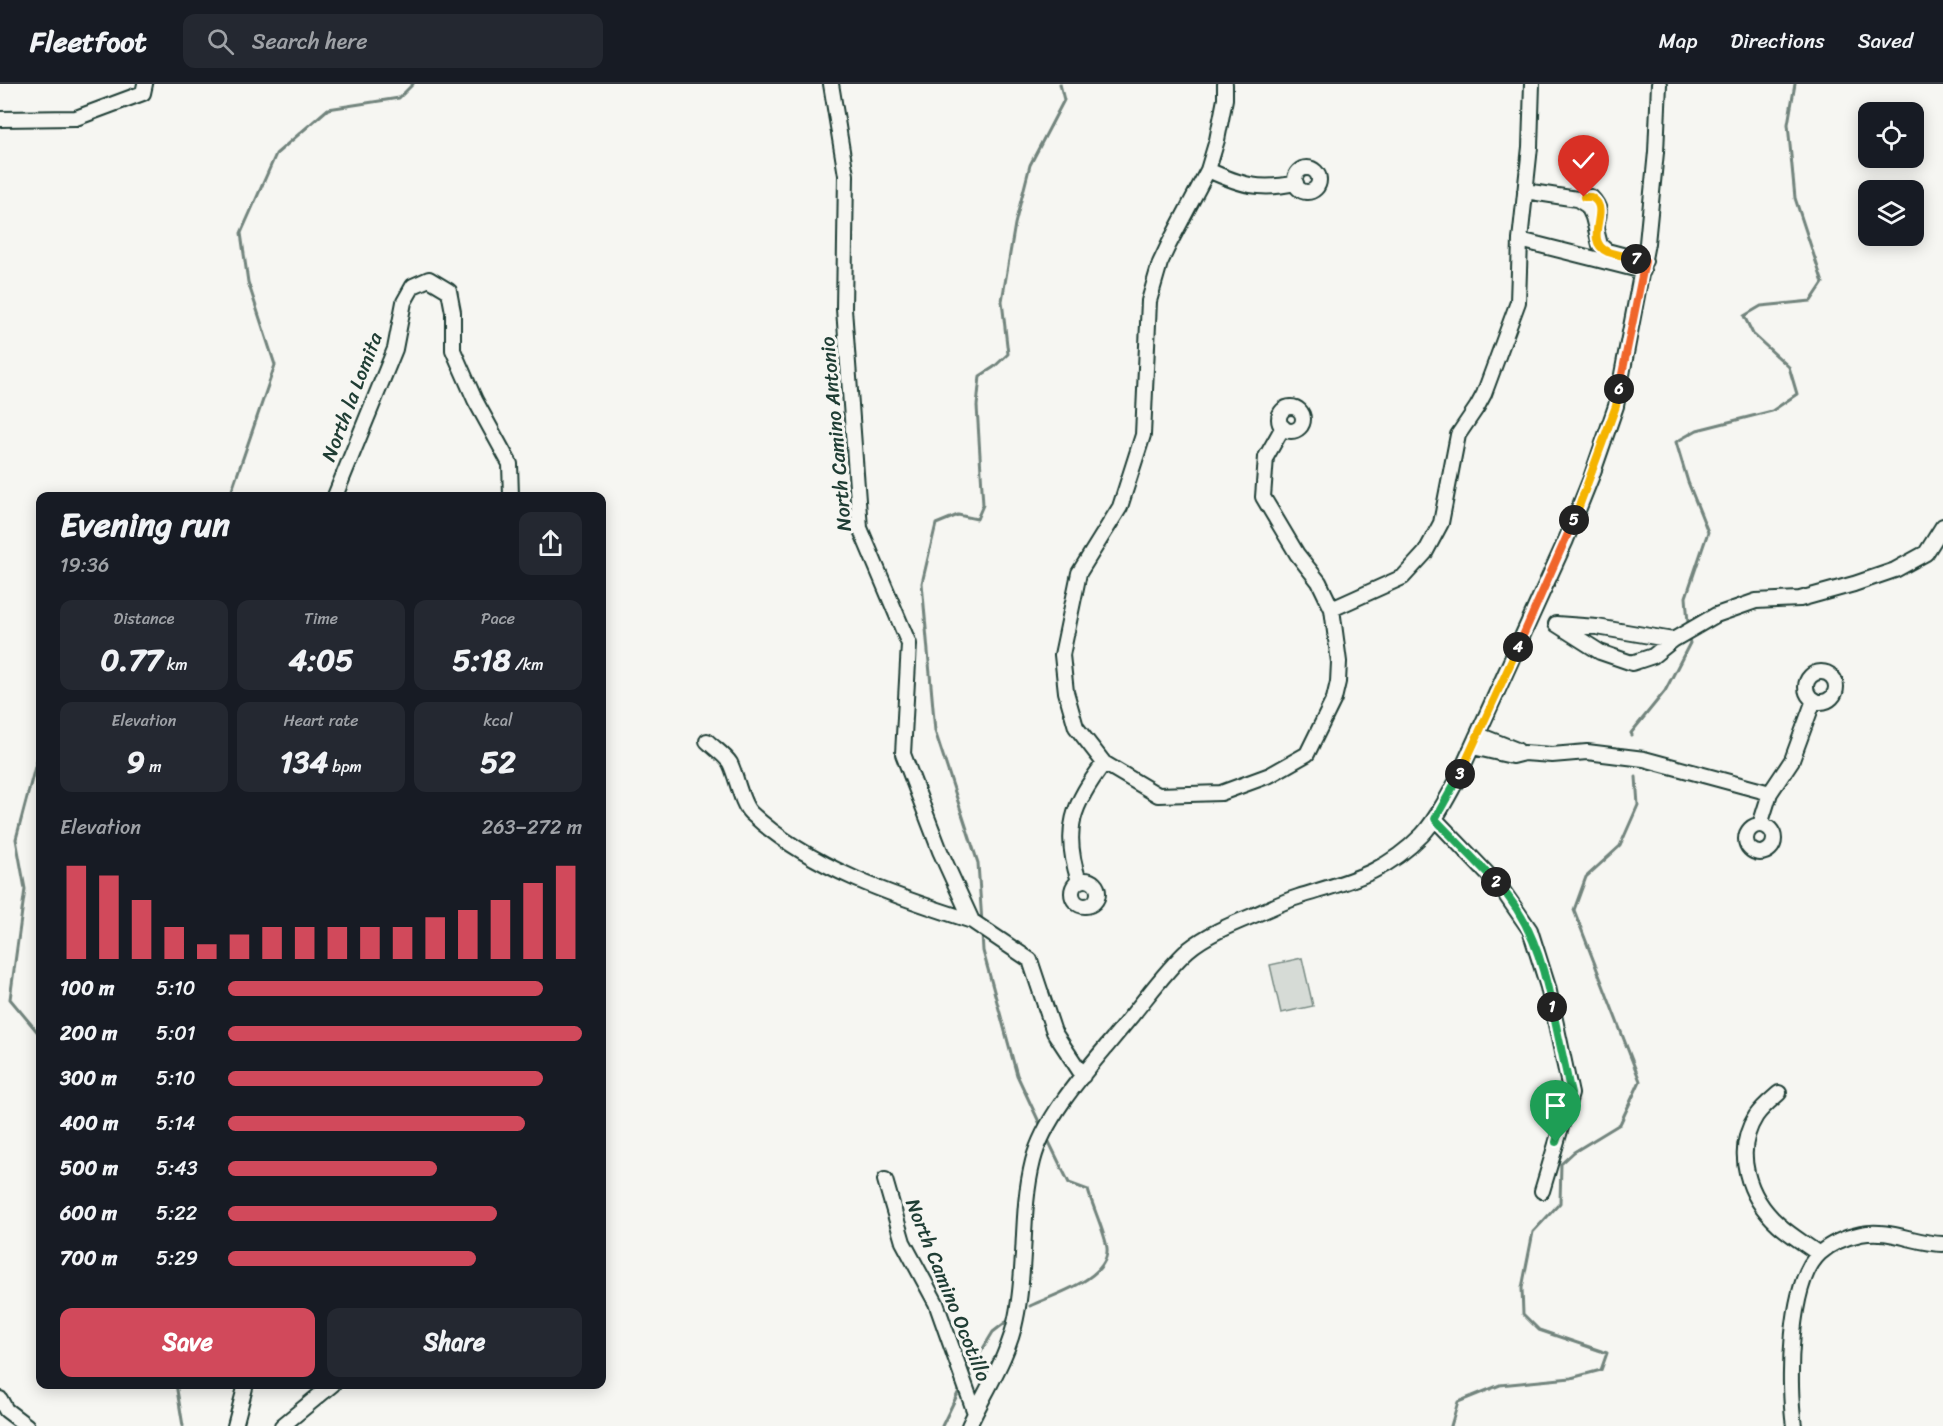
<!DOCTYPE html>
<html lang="en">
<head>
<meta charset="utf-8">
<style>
	:root { --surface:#171b24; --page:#242831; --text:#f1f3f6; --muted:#9ea1a6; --line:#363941; --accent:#d1495b }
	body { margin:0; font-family:Sriracha,sans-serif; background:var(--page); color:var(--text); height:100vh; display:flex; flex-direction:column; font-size:22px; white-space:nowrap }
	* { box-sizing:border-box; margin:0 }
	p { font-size:20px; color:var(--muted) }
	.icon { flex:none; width:33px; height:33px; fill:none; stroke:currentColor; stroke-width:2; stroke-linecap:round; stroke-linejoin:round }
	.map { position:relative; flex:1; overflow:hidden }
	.drawer { position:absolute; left:36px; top:408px; width:570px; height:897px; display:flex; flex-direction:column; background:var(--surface); border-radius:12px; box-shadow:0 3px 15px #0003 }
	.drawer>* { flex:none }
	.buttons { position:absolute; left:1858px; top:18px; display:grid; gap:12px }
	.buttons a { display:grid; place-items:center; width:66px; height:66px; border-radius:12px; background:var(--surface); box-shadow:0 3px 15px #0003; font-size:30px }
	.pin { position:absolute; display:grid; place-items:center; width:51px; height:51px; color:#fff; margin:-62px -26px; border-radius:50% 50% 50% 0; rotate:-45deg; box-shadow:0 0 6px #0007 }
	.pin .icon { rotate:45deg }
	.km { position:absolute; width:30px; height:30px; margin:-15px; border-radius:50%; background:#222; color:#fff; font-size:16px; line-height:30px; text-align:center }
	.round { display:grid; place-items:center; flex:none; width:63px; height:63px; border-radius:12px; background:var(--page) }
	.summary { display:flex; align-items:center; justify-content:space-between; height:102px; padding:0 24px }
	h1 { font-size:33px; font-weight:800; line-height:45px }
	.metrics { display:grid; grid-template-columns:repeat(3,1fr); gap:9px; height:102px; padding:6px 24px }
	.metrics div { display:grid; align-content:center; border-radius:12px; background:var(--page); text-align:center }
	.metrics b { font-size:30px; font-weight:800 }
	.metrics small { font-size:16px; font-weight:400 }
	.metrics p { font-size:16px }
	.chart { height:168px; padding:12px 24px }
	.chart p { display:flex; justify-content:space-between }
	.chart svg { width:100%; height:108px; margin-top:6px; stroke:var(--accent); stroke-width:6 }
	.primary-button { display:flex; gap:12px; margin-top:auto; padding:12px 24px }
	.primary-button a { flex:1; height:69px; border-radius:12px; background:var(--accent); color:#fff; font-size:24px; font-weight:800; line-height:69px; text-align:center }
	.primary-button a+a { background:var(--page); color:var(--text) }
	ul { padding:0 24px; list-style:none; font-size:20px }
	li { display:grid; grid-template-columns:96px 72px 1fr; align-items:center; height:45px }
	li i { height:15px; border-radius:8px; background:var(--accent) }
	header { display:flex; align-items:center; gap:36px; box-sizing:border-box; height:84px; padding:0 30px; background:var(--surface); border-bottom:2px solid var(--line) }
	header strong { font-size:28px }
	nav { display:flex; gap:33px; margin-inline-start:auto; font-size:21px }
	.search { width:420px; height:54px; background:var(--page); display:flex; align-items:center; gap:15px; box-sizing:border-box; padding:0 21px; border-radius:12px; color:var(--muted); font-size:22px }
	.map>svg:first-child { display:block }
</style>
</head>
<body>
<header>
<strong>Fleetfoot</strong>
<div class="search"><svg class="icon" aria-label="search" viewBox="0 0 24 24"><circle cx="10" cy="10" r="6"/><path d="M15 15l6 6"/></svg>Search here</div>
<nav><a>Map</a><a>Directions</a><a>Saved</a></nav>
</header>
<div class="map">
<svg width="1943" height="1342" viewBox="0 0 1943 1342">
	<rect width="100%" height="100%" fill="#f6f6f2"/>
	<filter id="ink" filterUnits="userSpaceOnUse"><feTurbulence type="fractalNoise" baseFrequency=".0167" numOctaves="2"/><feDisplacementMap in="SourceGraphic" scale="12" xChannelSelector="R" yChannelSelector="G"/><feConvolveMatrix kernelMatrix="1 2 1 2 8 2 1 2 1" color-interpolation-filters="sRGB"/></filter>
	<g filter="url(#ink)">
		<!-- green -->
		<path fill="#d6dbd6" stroke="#7a8c85" stroke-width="1.5" d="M1302,874L1313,922L1281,929L1270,881Z"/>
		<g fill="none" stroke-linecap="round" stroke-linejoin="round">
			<!-- stream -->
			<path stroke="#72847d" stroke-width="3" d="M227,412L231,409L275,281L248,198L241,149L276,70L328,25L399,14L413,0
				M1688,539L1686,513L1708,448L1688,398L1676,358L1697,346L1772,327L1797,310L1789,283L1753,250L1744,232L1761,222L1811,217L1823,199L1795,114L1788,40L1795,0
				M1632,651L1631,649L1665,607L1690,559L1689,555
				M40,664L16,755L25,805L10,915L40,951
				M982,839L978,779L935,647L922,499L936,440L958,431L977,435L983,421L977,322L980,292L994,283L1008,270L1002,217L1015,140L1030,81L1064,16L1060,0
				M982,849L983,867L1017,991L1040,1040
				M1030,1222C1052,1211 1110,1195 1107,1164C1105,1149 1092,1121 1088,1106L1069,1099L1049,1058
				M967,1291L993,1248L1006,1238
				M176,1300L183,1342
				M942,1342L961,1303
				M1451,1342L1458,1318L1500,1301L1571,1294L1601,1286L1607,1269L1539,1246L1523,1230L1522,1204L1533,1148L1560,1119L1561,1080L1574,1068L1620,1040L1640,997L1574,826L1586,793L1620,762L1638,721L1636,693"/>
			<defs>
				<path id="minor" d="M831,0L846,91L844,225L860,444L909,560L903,670L940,767L972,837L1030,876L1054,948L1083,992
					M1225,0V15L1217,56L1208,86L1169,160L1160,179L1149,217L1143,351L1120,423L1079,489L1062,571L1066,608L1076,643L1104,679L1158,711L1221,709L1270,691L1307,670L1334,615L1338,598L1339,578L1332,525L1319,498L1297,470L1263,413L1266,373L1283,343
					M0,35L76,34L143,9L145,0
					M1295 96a12 12 0 1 1 24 0a12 12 0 1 1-24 0Z
					M1208,86C1241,101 1260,107 1296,99
					M1525,107L1577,115L1591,113C1601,123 1600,129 1596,142
					M1577,115L1588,122L1593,133L1600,161L1607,167L1645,177
					M1520,156L1643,187
					M1279 335a12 12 0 1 1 24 0a12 12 0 1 1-24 0Z
					M335,412L395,265L404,218L413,202L429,195L449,207L453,228V266L475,316L510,380L511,412
					M1332,525L1403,493L1425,469L1441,439L1458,351L1477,323L1484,310L1518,218L1520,156L1530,63L1532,0
					M1556,540L1597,543L1673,556L1653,572L1632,579L1600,568Z
					M1673,556L1716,531L1756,517L1800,515L1854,500L1895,486L1926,469L1943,442
					M1806 603a15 15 0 1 1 30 0a15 15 0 1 1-30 0Z
					M1479,651L1517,666
					M707,657C714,664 725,671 730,679C737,693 741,720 751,729C809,784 897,813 972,837
					M1473,663L1512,672L1524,669L1552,671L1587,668L1644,675L1770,709
					M1435,735L1501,804L1530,846L1548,903L1571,1010L1542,1107
					M1746 755a14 14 0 1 1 28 0a14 14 0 1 1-28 0Z
					M1760,741L1770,709L1792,676L1814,616
					M1072 809a13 13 0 1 1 26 0a13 13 0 1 1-26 0Z
					M1079,797C1062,746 1073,720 1104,679
					M1779,1009C1771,1016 1762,1023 1756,1032C1733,1068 1748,1113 1778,1140C1790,1151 1805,1160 1819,1170
					M885,1096L903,1158L936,1219L975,1329
					M0,1315L6,1326L27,1342
					M235,1342L246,1300
					M282,1342L333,1300
					M969,1342C985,1307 1009,1272 1016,1234C1027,1182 1020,1128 1033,1077C1045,1028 1098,974 1129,935C1148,912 1166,886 1188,866C1206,851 1230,841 1252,832C1267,826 1282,818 1298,813C1348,797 1383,791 1422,751C1436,736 1446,716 1456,698L1566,456L1591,394L1616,322L1647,159L1656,68L1659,0
					M1794,1342C1788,1302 1788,1198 1820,1169C1831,1159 1847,1153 1861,1150C1889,1144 1916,1160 1943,1160"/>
			</defs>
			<!-- minor casing -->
			<use href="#minor" stroke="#1f3d34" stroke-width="18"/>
			<!-- minor -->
			<use href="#minor" stroke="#f6f6f2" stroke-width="14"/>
		</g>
	</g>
	<g fill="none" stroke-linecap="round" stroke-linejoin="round" filter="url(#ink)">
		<defs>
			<path id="split-1" d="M1552,923L1571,1010L1556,1058"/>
			<path id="split-2" d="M1496,798C1529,833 1543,878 1552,923"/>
			<path id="split-3" d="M1460,690L1435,735L1496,798"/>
			<path id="split-4" d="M1460,690L1518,563"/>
			<path id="split-5" d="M1518,563L1574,436"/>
			<path id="split-6" d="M1574,436L1616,322L1619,305"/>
			<path id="split-7" d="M1619,305L1645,177L1636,175"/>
			<path id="split-8" d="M1584,113H1591C1594,115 1597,117 1598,120C1605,132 1585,158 1608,168C1617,171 1627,172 1636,175"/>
		</defs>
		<!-- split-1 casing -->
		<use href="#split-1" stroke="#fff" stroke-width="12"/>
		<!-- split-2 casing -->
		<use href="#split-2" stroke="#fff" stroke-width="12"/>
		<!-- split-3 casing -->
		<use href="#split-3" stroke="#fff" stroke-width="12"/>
		<!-- split-4 casing -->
		<use href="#split-4" stroke="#fff" stroke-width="12"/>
		<!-- split-5 casing -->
		<use href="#split-5" stroke="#fff" stroke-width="12"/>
		<!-- split-6 casing -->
		<use href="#split-6" stroke="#fff" stroke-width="12"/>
		<!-- split-7 casing -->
		<use href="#split-7" stroke="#fff" stroke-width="12"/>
		<!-- split-8 casing -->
		<use href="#split-8" stroke="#fff" stroke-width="12"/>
		<!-- split-1 -->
		<use href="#split-1" stroke="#22a559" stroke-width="8"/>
		<!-- split-2 -->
		<use href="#split-2" stroke="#22a559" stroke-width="8"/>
		<!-- split-3 -->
		<use href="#split-3" stroke="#22a559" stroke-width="8"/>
		<!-- split-4 -->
		<use href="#split-4" stroke="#f5b400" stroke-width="8"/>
		<!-- split-5 -->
		<use href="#split-5" stroke="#f0652b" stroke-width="8"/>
		<!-- split-6 -->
		<use href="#split-6" stroke="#f5b400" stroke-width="8"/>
		<!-- split-7 -->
		<use href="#split-7" stroke="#f0652b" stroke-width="8"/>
		<!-- split-8 -->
		<use href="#split-8" stroke="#f5b400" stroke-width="8"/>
	</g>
	<g text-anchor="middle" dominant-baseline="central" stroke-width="6" stroke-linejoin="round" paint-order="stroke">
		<!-- street labels -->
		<g font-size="20" fill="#1f3d34" stroke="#f6f6f2">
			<text transform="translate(352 313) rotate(-69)">North la Lomita</text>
			<text transform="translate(836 350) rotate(-95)">North Camino Antonio</text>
			<text transform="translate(948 1206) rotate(68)">North Camino Ocotillo</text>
		</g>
	</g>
</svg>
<div class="buttons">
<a><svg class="icon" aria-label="locate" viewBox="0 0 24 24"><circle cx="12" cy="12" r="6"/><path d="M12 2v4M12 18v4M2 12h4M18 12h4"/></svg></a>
<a><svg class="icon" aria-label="layers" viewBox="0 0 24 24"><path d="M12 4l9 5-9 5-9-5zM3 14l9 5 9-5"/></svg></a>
</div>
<div class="pin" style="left:1556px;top:1058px;background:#1e9e55"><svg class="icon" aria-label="arrive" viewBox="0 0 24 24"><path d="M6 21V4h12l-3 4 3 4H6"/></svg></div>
<div class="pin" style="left:1584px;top:113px;background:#d93025"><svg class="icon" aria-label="check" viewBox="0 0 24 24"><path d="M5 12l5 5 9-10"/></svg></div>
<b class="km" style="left:1552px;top:923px">1</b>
<b class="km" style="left:1496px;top:798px">2</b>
<b class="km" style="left:1460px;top:690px">3</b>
<b class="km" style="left:1518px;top:563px">4</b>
<b class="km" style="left:1574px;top:436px">5</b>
<b class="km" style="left:1619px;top:305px">6</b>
<b class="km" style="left:1636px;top:175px">7</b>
<section class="drawer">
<div class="summary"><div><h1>Evening run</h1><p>19:36</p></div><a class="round"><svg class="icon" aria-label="share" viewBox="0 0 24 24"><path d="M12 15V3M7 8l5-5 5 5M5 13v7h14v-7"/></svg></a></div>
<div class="metrics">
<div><p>Distance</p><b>0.77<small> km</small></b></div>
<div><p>Time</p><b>4:05</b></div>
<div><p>Pace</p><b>5:18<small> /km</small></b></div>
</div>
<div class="metrics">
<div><p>Elevation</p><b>9<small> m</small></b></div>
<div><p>Heart rate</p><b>134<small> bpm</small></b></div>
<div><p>kcal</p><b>52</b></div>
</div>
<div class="chart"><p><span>Elevation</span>263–272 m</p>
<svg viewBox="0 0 160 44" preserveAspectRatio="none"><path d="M5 44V6M15 44V10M25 44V20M35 44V31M45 44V38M55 44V34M65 44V31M75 44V31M85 44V31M95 44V31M105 44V31M115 44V27M125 44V24M135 44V20M145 44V13M155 44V6"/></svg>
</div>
<ul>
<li><b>100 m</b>5:10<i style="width:89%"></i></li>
<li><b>200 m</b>5:01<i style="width:100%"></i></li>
<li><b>300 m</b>5:10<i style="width:89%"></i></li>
<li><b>400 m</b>5:14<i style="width:84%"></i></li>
<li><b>500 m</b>5:43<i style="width:59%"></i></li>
<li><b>600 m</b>5:22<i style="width:76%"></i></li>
<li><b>700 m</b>5:29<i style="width:70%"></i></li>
</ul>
<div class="primary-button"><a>Save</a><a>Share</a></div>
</section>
</div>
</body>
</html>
